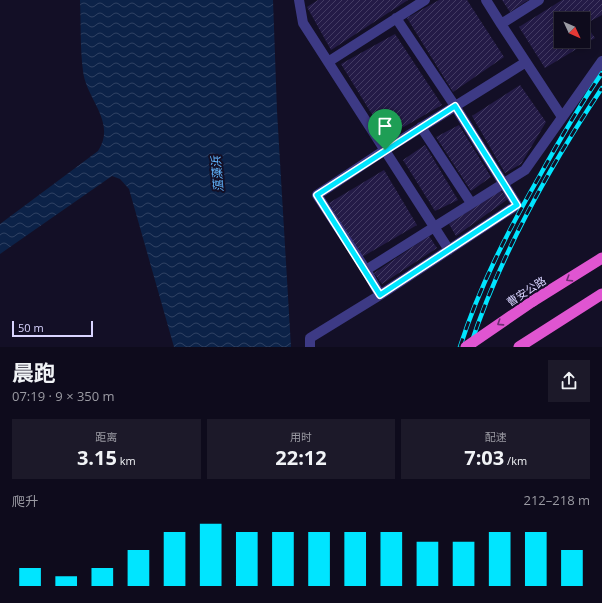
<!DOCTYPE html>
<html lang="zh">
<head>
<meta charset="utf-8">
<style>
	:root { --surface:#0e0b1c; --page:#1c1929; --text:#f1f3f6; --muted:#9b9ba3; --line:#2e2b3b; --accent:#00e5ff }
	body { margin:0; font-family:"Open Sans","Noto Sans SC",sans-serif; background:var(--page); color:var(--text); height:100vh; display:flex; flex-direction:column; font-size:15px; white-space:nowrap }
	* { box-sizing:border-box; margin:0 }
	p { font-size:13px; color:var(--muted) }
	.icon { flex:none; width:22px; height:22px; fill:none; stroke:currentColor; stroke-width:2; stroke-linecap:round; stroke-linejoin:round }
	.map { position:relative; height:347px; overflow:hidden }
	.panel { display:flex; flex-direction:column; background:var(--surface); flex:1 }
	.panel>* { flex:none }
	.needle { width:26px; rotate:134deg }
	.tools { position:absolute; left:554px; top:12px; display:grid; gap:8px }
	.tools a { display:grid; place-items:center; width:36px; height:36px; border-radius:0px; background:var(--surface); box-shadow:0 2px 10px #0003,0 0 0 1px var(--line); font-size:20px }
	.scale { position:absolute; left:12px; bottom:10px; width:81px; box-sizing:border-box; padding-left:4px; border:2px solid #d9d4ff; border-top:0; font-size:11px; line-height:14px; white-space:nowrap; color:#d9d4ff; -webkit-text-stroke:3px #130f26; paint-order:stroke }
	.pin { position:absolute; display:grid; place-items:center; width:34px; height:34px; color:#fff; margin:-41px -17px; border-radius:50% 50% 50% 0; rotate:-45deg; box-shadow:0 0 4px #0007 }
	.pin .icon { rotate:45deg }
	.round { display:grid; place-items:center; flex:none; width:42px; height:42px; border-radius:0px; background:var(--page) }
	.overview { display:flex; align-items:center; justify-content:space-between; height:68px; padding:0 12px }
	h1 { font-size:22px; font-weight:700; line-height:30px }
	.figures { display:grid; grid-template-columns:repeat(3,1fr); gap:6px; height:68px; padding:4px 12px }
	.figures div { display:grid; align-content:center; border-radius:0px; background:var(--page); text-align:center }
	.figures b { font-size:20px; font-weight:700 }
	.figures small { font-size:11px; font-weight:400 }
	.figures p { font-size:11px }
	.chart { height:112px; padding:8px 12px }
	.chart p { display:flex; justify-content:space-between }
	.chart svg { width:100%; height:72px; margin-top:4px; stroke:var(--accent); stroke-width:6 }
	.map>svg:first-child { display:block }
</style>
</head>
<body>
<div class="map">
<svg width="602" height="347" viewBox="0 0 602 347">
	<defs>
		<pattern id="water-waves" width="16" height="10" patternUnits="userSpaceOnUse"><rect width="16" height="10" fill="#0c2248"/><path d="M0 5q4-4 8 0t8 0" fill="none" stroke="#2f4163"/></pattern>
		<pattern id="building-hatch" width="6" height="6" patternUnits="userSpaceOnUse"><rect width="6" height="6" fill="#241b47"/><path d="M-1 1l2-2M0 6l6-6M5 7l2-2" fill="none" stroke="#433b63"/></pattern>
	</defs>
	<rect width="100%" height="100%" fill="#130f26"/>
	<!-- water -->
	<path fill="url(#water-waves)" d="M80,0H273L277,111L291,347H174L129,189L120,179L112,176L0,254V224L98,151C117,122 86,99 83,71C80,48 81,23 80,0Z"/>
	<!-- building -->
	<path fill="url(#building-hatch)" fill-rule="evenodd" d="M318,0H408L331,50L307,7Z
		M439,0H467L504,57L453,92L407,18Z
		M502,0H528L510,12Z
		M562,0H602V15L585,24L595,38L545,68L519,27ZM561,19H583V41H561Z
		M395,34L442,105L386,137L341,64Z
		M520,85L546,122L521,164L505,173L472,116Z
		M459,125L491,177L471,191L436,137Z
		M425,145L458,200L435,211L403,160Z
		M384,170L417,225L362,257L329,203Z
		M500,190L508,199L456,236L449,224Z
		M429,236L437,248L382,284L374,273Z"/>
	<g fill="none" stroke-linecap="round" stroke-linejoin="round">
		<!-- minor -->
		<path stroke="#3d3a85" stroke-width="10" d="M299,0L303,23L449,250
			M486,0L501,24
			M539,0L501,24L562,117
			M328,62L425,0
			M526,62L385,150L317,195L366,270L525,170L602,61
			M421,127L471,203
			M366,270L380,295L517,205L455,106L396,18
			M310,347V338L380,295"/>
		<!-- trunk -->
		<path stroke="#e055d1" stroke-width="11" d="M533,301L602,258
			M519,347L602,294"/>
		<defs>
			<path id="rail" d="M460,347C479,287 508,231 539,177C559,141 579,106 602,73
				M470,347C500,255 548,169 602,88"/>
		</defs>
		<!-- rail casing -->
		<use href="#rail" stroke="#00e5ff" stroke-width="4.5"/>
		<!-- rail -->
		<use href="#rail" stroke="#130f26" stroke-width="3" stroke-dasharray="9" stroke-linecap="butt"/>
		<!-- trunk-bridge -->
		<path stroke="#e055d1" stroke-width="11" d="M466,347L533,301"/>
	</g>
	<!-- one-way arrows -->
	<defs><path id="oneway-chevron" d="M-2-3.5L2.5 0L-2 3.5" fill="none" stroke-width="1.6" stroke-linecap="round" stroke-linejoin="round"/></defs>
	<g stroke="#6f2e73">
		<use href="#oneway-chevron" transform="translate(569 279) rotate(148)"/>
		<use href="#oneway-chevron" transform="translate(500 323) rotate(147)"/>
	</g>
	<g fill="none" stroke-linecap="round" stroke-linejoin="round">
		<defs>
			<path id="route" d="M455,106L517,205L380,295L317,195Z"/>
		</defs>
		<!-- route casing -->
		<use href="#route" stroke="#fff" stroke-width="8"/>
		<!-- route -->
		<use href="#route" stroke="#00e5ff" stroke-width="5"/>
	</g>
	<g text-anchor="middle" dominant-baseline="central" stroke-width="4" stroke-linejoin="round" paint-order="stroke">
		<!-- street labels -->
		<g font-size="11" fill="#d9d4ff" stroke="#130f26">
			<text transform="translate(526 291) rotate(-33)">曹安公路</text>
		</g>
		<!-- water labels -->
		<g font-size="12" font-style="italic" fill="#62b6ff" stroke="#130f26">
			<text transform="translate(217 174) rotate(-95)">蕰藻浜</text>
		</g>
	</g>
</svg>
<div class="tools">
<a><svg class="needle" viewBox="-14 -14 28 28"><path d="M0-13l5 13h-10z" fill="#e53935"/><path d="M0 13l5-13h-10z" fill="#9b9ba3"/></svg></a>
</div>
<div class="scale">50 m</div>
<div class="pin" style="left:385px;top:150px;background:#1e9e55"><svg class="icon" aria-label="arrive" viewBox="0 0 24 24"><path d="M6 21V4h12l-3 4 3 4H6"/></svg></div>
</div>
<section class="panel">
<div class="overview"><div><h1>晨跑</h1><p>07:19 · 9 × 350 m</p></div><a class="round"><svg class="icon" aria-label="share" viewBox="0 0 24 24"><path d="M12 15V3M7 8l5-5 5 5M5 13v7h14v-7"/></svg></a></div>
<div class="figures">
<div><p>距离</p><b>3.15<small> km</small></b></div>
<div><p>用时</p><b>22:12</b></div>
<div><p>配速</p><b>7:03<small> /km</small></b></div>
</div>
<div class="chart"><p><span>爬升</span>212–218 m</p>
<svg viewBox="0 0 160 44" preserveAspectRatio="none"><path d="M5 44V33M15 44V38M25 44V33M35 44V22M45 44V11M55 44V6M65 44V11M75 44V11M85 44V11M95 44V11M105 44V11M115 44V17M125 44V17M135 44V11M145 44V11M155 44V22"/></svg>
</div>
</section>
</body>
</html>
